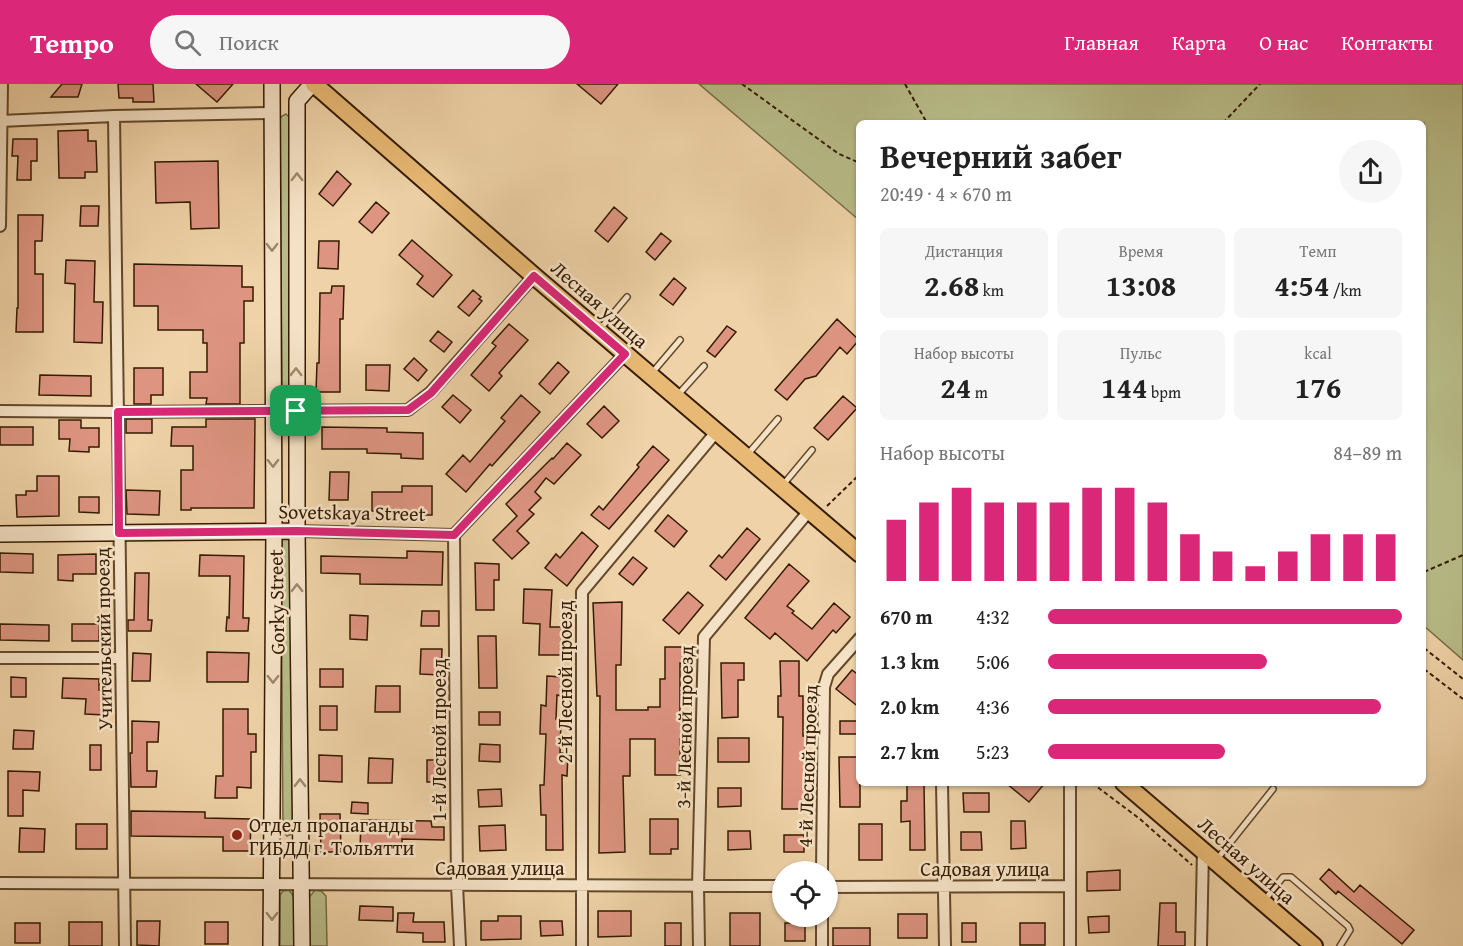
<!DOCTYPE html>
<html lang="ru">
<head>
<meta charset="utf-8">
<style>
	:root { --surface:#fff; --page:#f6f6f6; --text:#222; --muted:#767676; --accent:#db2777 }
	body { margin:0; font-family:"Gentium Book Plus",serif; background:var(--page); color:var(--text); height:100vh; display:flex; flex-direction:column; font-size:22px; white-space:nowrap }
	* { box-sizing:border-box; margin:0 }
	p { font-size:20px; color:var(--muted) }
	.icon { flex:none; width:33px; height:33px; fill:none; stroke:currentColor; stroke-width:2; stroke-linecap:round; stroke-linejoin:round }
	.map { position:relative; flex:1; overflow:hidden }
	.details { position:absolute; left:856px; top:36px; width:570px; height:666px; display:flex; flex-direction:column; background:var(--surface); border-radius:9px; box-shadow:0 2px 4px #0004 }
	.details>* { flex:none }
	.tools { position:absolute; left:772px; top:777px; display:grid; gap:12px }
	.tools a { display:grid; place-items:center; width:66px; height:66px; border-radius:50%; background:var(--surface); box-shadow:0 2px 4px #0004; font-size:30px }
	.pin { position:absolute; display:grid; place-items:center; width:51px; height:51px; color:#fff; margin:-26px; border-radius:12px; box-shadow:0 3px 9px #0006 }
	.round { display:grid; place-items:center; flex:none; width:63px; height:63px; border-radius:32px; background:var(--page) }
	.head { display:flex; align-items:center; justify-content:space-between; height:102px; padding:0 24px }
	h1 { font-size:33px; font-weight:600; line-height:45px }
	.stats { display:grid; grid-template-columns:repeat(3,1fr); gap:9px; height:102px; padding:6px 24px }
	.stats div { display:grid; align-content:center; border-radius:9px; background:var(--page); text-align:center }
	.stats b { font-size:30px; font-weight:600 }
	.stats small { font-size:16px; font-weight:400 }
	.stats p { font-size:16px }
	.chart { height:168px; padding:12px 24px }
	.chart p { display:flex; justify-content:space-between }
	.chart svg { width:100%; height:108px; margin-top:6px; stroke:var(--accent); stroke-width:6 }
	ul { padding:0 24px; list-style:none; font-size:20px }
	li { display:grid; grid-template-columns:96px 72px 1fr; align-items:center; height:45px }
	li i { height:15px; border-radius:8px; background:var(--accent) }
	header { display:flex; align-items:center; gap:36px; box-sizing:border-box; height:84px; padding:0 30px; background:var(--accent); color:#fff }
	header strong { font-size:28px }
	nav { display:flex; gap:33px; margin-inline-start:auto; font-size:21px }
	.search { width:420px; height:54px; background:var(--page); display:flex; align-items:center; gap:15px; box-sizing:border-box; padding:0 21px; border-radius:33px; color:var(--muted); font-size:22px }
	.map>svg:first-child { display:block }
</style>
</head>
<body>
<header>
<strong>Tempo</strong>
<div class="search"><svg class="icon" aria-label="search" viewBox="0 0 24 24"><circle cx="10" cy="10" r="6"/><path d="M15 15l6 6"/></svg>Поиск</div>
<nav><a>Главная</a><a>Карта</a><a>О нас</a><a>Контакты</a></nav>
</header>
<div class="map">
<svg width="1463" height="862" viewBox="0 0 1463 862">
	<rect width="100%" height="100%" fill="#efd2a7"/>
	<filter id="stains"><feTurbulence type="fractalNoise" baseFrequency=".00333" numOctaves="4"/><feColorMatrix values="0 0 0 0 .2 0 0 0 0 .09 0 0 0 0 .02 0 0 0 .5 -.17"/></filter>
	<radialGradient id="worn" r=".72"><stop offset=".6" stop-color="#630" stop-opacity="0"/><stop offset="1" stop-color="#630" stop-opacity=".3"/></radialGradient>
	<!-- green -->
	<path fill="#b8bc88" stroke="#766c44" stroke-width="1.5" d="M699,0H1463V576L1424,542V39H860L859,136Z
		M286,30L291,35V308L286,312L282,309L280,35L282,32Z
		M283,453H290L293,747L292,750L287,752L283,747L281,456Z
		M289,806L294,813V862H280V811L283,807Z
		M315,806L321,807L326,812L327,862H308L307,816Z"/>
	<!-- building -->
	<path fill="#dd9481" stroke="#341b00" stroke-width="1.5" d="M62,0H82L78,13H51Z
		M118,0H153L154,18H133V14H119Z
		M196,0H233L217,18Z
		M577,0H618L601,20Z
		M88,46V57H96L97,88H85V94H59L58,47Z
		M13,55H37V77H31V96H17L18,72H12Z
		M218,77L219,144L191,145L190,118L156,119L155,78Z
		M337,87L351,100L333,122L319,110Z
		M376,118L389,129L372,149L359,138Z
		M81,122H99L98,142H80Z
		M614,123L627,134L608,158L595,147Z
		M18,131H43L42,157H35V190H43V248H16L17,224H18Z
		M661,149L671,157L655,176L646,168Z
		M412,156L452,191L433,213L417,200L423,192L399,171Z
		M319,157H339L338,185L318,184Z
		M66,176L95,177L94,218H103L102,259L74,258L75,200L65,199Z
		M134,180L242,182V203H253V217H244V259H240V320H206L207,314H190V288H207V259H203V246H158V222H134Z
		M674,194L686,204L673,221L660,211Z
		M332,202H344L343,235H340V308H316L317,279H319L320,209H331Z
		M473,206L481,213L479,215L482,217L469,232L458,223Z
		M837,235L859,256L847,270L840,263L816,292L805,295L787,316L775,306Z
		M509,240L528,256L499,289L502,292L489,307L471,291L496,262L492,259Z
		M727,242L736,248L715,273L707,267Z
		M438,247L452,258L444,268L430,257Z
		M414,274L427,286L418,297L404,285Z
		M558,278L569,288L550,310L539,300Z
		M366,281H390L389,307L366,306Z
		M134,284H163V311H151V320H134Z
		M40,291L91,292V312L39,311Z
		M453,311L471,326L460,339L442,323Z
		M521,311L540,328L492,382L490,380L466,408L446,390L463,371L470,378L505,337L501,334Z
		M843,312L857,324L828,356L814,344Z
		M604,322L619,337L602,354L587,340Z
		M126,335H152V349H126Z
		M206,335H255L254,424H191V426H181V386H193V362H171L172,343H206Z
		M59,336H81V344H99V363H89V368L69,367L70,355H59Z
		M0,343H33V361H0Z
		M322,343L387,344V348L423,349V375L401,374V370L367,369V365H322Z
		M567,359L581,371L554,400L546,394L535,408L541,414L529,426L534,430L517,447L529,459L512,475L493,456L517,432L506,420L552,374L553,375Z
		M653,362L669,376L609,445L591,431L599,422L603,426L639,383L637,381Z
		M330,388H349L348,416H329Z
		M37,392H59V432L17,433L16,411H26V407H37Z
		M402,402H432V431H401L402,427H372V408H402Z
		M126,406L160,407L159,431L127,430Z
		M79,413H99V429L79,428Z
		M668,431L687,447L674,463L655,447Z
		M747,444L760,455L726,496L710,482L719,471L722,474Z
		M582,448L598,462L567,502L545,484L556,470L560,474Z
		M407,467L443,468L442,501L360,500V490L321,489V472L407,474Z
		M0,469L33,470V489L0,488Z
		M96,470V490H73V497L58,496V471Z
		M200,471L244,472L243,534H249L248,547H226L227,533L229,534L230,492H199Z
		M633,473L647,484L633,501L619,490Z
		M475,479L499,480V496H494V526H476Z
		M789,480L809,497L787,522L794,527L792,529L812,545L834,519L850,533L836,549L833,546L807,577L775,549L770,555L745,534Z
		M135,489H149L148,536H152L151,547H128V536H134Z
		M524,505L552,506L550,543H568V558H564L563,571H539L540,540L523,539Z
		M688,508L703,521L679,550L663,536Z
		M622,518L621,581H616V626H648V623H660V595H665V563H683V579H680V631H692V655H680V691H655V655H630V692H623L625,768L599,769L600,612H597L593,519Z
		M422,527H439V542H421Z
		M350,531L368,532L367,556L350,555Z
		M0,540L49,541V557L0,556Z
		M72,540H99V557H72Z
		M478,552H496L497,604H479Z
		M421,565H442L441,591L420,590Z
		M207,568L249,569L248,598H207Z
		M133,569L151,570L150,597H132Z
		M780,577H799V612H803V652H805V725H782L783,633H778V612H781Z
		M721,579H744V596H738V633L722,634Z
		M320,585H343V603H320Z
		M852,586L860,592V624L836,605Z
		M547,592L562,593L561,612L557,611L556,635H561L560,669H568L567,692L562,691L563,766H546V731H541L540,701H544L546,650H540L541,621L546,622Z
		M11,593L26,594V613H11Z
		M63,594L99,595V606H104L103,611L109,612V623L105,622V631L85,630L86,615L62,614Z
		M376,602H400V628H375Z
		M320,622H337V646H320Z
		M223,625H248V650H256V668H251V704L237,703V714H215L216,692H223Z
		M479,628H500V641H479Z
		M132,637L159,638L158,658H147V687H157L156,703H131L130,669H132Z
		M840,637H858V650H840Z
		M14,646L34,647L33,665H13Z
		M718,654H749V678H718Z
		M480,660L500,661V678L479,677Z
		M90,661H101V686H90Z
		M319,671L342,672V698L319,697Z
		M839,673H860V723H840Z
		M369,674L393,675L392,699H368Z
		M427,676H445L444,698H427Z
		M8,687L40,688L39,707L23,706V732H8Z
		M907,699H924L925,766H910V737L901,738V717H907Z
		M1006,699H1045L1029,718Z
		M718,704H741V722L718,723Z
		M501,705L502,722L479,723L478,706Z
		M963,709H989V728H964Z
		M352,718L368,719V730L351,729Z
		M131,727L205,728V734L251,735L250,767H223V753L131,752Z
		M320,730H340L341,768H321Z
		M650,735H678V765H671V770H650Z
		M361,736L431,737L432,743H444V756L402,755V766H360Z
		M1011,737H1025L1026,764L1011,765Z
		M76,740H107V765H76Z
		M859,740H882V776H859Z
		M505,741L506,766L480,767L479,742Z
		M20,744L45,745L44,768H19Z
		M728,747H750L751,765L728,766Z
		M961,748H981L982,766H961Z
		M784,751H804V768H784Z
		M1329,785L1354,808L1360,801L1414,846L1402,860L1338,807L1336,810L1320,795Z
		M1120,786V806L1087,807V788Z
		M1160,819H1176V848H1185V862H1158Z
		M360,822L393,823V837L359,836Z
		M598,827H631V852L598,853Z
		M398,829H414L413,838H444L445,858H423V849L397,848Z
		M730,829H760V862H730Z
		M898,830H927V854H898Z
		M498,832H521V855L481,856V837H498Z
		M1109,832V848L1089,849L1088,833Z
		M137,837H160L159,862L137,861Z
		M540,837H562L563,851L541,852Z
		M69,838H102V862H69Z
		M205,838H228V860H205Z
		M15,839H40V859H15Z
		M665,839H681V862H665Z
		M785,839H805V857H785Z
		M962,839H976V858H962Z
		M1020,839H1045V861H1020Z
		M833,844H870V862H833Z"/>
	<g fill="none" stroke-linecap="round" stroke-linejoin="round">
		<defs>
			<path id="lane" d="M601,244L627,213
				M652,289L680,256
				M677,312L704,282
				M748,370L778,335
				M782,402L812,366
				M1218,774L1273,705
				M1264,817L1283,793H1291L1348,842L1350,846L1340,862"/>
			<path id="street" d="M114,32L125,862
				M0,37L114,32L271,29
				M0,142L2,0
				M0,327L118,328L408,326L431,308L534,192
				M297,447L454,451L625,270
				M454,451L457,801L460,862
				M0,574H121
				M942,699L945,862
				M1070,699V862
				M822,788L824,603L828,590L860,554
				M0,799L783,802
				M828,803L1070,802
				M582,862V508L717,347
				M699,862L698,802L704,553L809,427
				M822,862V832
				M1201,862L1203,766"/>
			<path id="secondary" d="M0,450L297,447
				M271,862L274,447L272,0
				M302,862L297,447V17L312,0"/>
			<path id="primary" d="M314,0L534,192L860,470
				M1124,699L1314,862"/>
		</defs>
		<!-- lane casing -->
		<use href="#lane" stroke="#63492a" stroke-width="8"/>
		<!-- street casing -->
		<use href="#street" stroke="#63492a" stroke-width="14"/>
		<!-- secondary casing -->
		<use href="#secondary" stroke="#341b00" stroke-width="18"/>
		<!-- primary casing -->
		<use href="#primary" stroke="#341b00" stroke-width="20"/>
		<!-- path -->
		<path stroke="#341b00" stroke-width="2" stroke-dasharray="4.5 3" stroke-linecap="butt" d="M742,0L839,70L860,79
			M905,0L927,39
			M1223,39L1260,0
			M827,422L860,390
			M1424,488L1463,471
			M1424,564L1463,595
			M1424,585L1463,615
			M1092,699L1140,735L1192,781"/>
		<!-- lane -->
		<use href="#lane" stroke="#f5e2c6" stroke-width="5"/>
		<!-- street -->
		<use href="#street" stroke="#f5e2c6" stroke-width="10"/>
		<!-- secondary -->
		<use href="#secondary" stroke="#f5e2c6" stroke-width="15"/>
		<!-- primary -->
		<use href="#primary" stroke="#e8b974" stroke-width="16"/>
	</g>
	<!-- one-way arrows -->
	<defs><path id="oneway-chevron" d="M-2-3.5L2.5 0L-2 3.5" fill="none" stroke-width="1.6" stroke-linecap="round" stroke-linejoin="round" transform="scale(1.5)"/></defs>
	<g stroke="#9e886d">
		<use href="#oneway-chevron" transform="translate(297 93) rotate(-90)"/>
		<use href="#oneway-chevron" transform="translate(272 163) rotate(90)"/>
		<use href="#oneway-chevron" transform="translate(296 288) rotate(-90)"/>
		<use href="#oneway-chevron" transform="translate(273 379) rotate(89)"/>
		<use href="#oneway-chevron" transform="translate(297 504) rotate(-91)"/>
		<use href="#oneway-chevron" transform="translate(273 595) rotate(90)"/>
		<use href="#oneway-chevron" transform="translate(300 699) rotate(-91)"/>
		<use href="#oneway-chevron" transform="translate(272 832) rotate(90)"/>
	</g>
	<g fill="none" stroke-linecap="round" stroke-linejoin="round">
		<defs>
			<path id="route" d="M534,192L625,270L454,451L297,447L119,449L118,328L408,326L431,309Z"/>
		</defs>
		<!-- route casing -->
		<use href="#route" stroke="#fff" stroke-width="12"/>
		<!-- route -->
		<use href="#route" stroke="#db2777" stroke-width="8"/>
	</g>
	<!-- markers -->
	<circle fill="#8f2418" stroke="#f5e2c6" stroke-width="2" cx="237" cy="751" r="6"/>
	<g text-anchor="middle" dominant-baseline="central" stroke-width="5" stroke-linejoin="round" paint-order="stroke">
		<!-- street labels -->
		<g font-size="20" fill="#341b00" stroke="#f5e2c6">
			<text transform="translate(600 220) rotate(41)">Лесная улица</text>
			<text transform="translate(352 428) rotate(1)">Sovetskaya Street</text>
			<text transform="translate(276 518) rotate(-91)">Gorky Street</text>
			<text transform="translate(103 555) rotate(-91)">Учительский проезд</text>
			<text transform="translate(564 598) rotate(-90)">2-й Лесной проезд</text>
			<text transform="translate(684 643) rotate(-89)">3-й Лесной проезд</text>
			<text transform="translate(438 656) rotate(-90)">1-й Лесной проезд</text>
			<text transform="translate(807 682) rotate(-88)">4-й Лесной проезд</text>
			<text transform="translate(1247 776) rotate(41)">Лесная улица</text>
			<text x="500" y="783">Садовая улица</text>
			<text x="985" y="784">Садовая улица</text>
		</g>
		<!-- poi labels -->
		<g font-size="20" fill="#341b00" stroke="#f5e2c6" text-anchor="start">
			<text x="249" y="740">Отдел пропаганды<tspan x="249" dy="23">ГИБДД г. Тольятти</tspan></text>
		</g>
	</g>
	<rect width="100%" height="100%" filter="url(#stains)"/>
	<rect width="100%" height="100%" fill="url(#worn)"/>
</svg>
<div class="tools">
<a><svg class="icon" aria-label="locate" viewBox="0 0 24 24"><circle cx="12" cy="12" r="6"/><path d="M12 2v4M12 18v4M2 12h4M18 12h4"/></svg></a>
</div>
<div class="pin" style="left:296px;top:327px;background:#1e9e55"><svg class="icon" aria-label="arrive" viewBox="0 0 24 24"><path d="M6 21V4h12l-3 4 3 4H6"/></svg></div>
<section class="details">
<div class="head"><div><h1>Вечерний забег</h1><p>20:49 · 4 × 670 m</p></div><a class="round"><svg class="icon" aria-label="share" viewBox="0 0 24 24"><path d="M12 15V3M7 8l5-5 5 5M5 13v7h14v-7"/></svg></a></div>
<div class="stats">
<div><p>Дистанция</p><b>2.68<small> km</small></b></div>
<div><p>Время</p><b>13:08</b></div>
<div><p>Темп</p><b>4:54<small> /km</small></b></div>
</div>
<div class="stats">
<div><p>Набор высоты</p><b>24<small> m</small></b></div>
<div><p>Пульс</p><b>144<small> bpm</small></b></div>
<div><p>kcal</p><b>176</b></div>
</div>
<div class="chart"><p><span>Набор высоты</span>84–89 m</p>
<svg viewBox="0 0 160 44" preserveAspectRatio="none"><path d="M5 44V19M15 44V12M25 44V6M35 44V12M45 44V12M55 44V12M65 44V6M75 44V6M85 44V12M95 44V25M105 44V32M115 44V38M125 44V32M135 44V25M145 44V25M155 44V25"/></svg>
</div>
<ul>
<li><b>670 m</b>4:32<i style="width:100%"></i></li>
<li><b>1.3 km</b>5:06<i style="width:62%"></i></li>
<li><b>2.0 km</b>4:36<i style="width:94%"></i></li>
<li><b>2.7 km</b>5:23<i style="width:50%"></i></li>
</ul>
</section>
</div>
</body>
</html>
